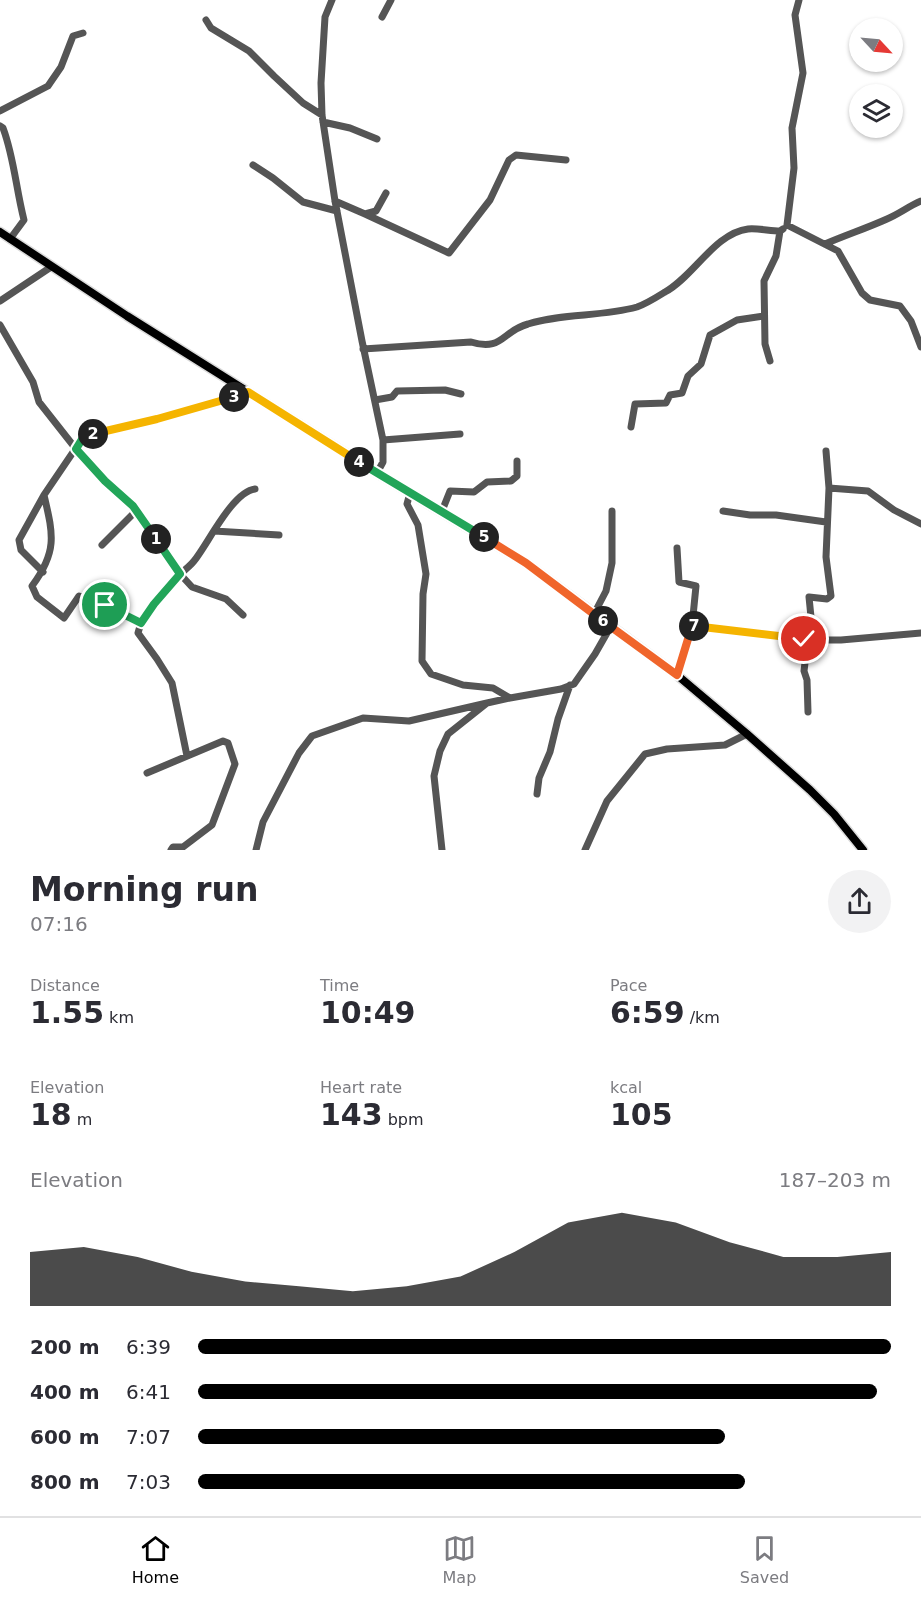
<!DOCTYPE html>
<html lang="en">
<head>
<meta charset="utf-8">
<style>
	:root { --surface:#fff; --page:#f2f2f3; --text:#2b2b33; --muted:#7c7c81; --line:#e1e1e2; --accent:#000 }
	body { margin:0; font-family:"DejaVu Sans",sans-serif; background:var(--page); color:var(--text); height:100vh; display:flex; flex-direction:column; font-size:22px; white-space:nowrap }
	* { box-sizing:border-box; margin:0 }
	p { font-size:20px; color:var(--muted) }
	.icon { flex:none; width:33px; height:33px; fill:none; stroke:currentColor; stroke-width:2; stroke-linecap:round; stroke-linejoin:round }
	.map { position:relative; height:850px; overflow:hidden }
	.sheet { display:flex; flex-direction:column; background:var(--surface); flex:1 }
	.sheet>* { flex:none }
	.needle { width:39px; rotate:116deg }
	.buttons { position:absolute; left:849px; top:18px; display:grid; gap:12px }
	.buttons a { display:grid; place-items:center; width:54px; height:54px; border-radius:50%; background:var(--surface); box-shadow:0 2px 4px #0004; font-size:30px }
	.pin { position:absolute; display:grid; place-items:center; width:51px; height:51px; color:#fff; margin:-26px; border:3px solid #fff; border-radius:50%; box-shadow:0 2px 6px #0007 }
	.km { position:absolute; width:30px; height:30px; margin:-15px; border-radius:50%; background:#222; color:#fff; font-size:16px; line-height:30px; text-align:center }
	.round { display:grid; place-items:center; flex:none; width:63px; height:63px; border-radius:32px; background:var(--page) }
	.summary { display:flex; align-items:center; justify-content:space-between; height:102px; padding:0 30px }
	h1 { font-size:33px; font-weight:600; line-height:45px }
	.stats { display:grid; grid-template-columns:repeat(3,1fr); gap:9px; height:102px; padding:6px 30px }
	.stats div { display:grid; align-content:center }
	.stats b { font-size:30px; font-weight:600 }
	.stats small { font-size:16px; font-weight:400 }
	.stats p { font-size:16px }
	.chart { height:168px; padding:12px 30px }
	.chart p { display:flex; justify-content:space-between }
	.chart svg { width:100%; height:108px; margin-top:6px; fill:var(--accent); opacity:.7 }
	ul { padding:0 30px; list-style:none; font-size:20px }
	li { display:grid; grid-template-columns:96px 72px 1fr; align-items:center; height:45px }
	li i { height:15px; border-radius:8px; background:var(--accent) }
	.menu { display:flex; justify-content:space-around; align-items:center; height:84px; border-top:2px solid var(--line); background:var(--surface); font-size:16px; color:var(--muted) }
	.menu a { display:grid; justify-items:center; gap:3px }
	.menu .active { color:var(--accent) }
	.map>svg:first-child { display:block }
</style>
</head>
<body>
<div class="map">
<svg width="921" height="850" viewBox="0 0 921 850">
	<rect width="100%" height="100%" fill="#fff"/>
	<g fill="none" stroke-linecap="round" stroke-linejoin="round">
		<defs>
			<path id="major" d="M0,232L127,316L377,473L526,563L677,675L747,734L810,790L834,814L863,850"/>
		</defs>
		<!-- major casing -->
		<use href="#major" stroke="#dbdbdb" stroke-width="11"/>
		<!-- minor -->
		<path stroke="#555" stroke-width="7" d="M332,0L325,17L321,83L322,115L335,201L362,341L383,440V462L377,473
			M799,0L795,15L803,73L792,128L794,168L787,225L838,251L862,293L870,300L900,306L911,321L921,347
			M382,17L391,0
			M206,20L211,28L249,51L274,76L303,103L322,115
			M0,111L48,86L61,67L73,36L83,33
			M323,122L350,128L377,139
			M0,126L3,128C14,157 16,189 24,220L10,239
			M253,165L273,178L303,202L337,211
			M335,201L365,214L376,211L386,193
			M365,214L449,253L490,200L509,160L516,155L566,160
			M825,244C846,235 867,228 887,219C899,214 909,206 921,201
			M0,301L51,267
			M0,325L33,382L39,402L76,449L105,481L133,506L180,574L142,619L138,633L157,659L172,683L187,756
			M363,349L471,342C502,352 502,331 528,324C563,313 601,317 637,307C646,304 657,297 665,292C693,277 715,233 748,229C758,228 770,231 780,231
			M770,361L765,344L764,281L776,256L780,231L783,229
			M375,400L392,397L397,391L445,390L461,394
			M631,427L635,404L666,403L670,395L682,393L688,376L701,364L710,335L737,320L764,316
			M383,440L460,434
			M829,488L868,491L894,510L921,524
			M410,493L407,504L418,525L426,574L423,594L422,661L431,674L463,685L493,688L510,698L561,689L574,684L595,654L611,626
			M442,511L450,491L474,492L487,482L511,481L517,476V461
			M723,511L750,515H776L826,522
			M214,531L279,535
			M102,545L136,511
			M677,548L679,582L696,586L692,626
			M43,572L21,550L19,540L44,495
			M594,614L606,591L612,563V511
			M243,615L226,599L192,587L180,574C185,570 190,566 194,561C208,544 232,492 255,489
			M141,623L105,605L79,596L64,618L37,597L32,586C58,551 53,534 44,495L84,436L157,419L248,392
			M677,675L692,626L808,640H841L921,633
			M808,712L807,680L804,671L807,646L804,639L811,617L809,597L827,599L831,596L826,557L829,488L826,451
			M147,773L223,741L228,743L235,764L212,825L183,847H173L171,850
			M537,794L539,778L550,752L558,719L570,685
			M256,850L263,822L299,753L312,736L363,718L409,721L487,703
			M442,850L434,776L440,751L448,734L487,703L510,698
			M585,850L607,801L645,754L667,749L725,745L747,734"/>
		<!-- major -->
		<use href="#major" stroke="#000" stroke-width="8"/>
	</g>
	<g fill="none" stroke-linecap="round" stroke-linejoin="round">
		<defs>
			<path id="split-1" d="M105,605L141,623L154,604L180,574L156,539"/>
			<path id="split-2" d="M93,434L84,436L76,449L105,481L133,506L156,539"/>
			<path id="split-3" d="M93,434L157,419L234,397"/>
			<path id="split-4" d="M234,397L248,392L359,462"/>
			<path id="split-5" d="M359,462L484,537"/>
			<path id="split-6" d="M484,537L526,563L603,621"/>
			<path id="split-7" d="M603,621L677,675L692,626H694"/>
			<path id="split-8" d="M694,626L804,639"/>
		</defs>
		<!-- split-1 casing -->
		<use href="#split-1" stroke="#fff" stroke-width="12"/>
		<!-- split-2 casing -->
		<use href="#split-2" stroke="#fff" stroke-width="12"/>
		<!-- split-3 casing -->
		<use href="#split-3" stroke="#fff" stroke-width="12"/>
		<!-- split-4 casing -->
		<use href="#split-4" stroke="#fff" stroke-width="12"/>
		<!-- split-5 casing -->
		<use href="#split-5" stroke="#fff" stroke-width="12"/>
		<!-- split-6 casing -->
		<use href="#split-6" stroke="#fff" stroke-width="12"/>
		<!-- split-7 casing -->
		<use href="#split-7" stroke="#fff" stroke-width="12"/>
		<!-- split-8 casing -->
		<use href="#split-8" stroke="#fff" stroke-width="12"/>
		<!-- split-1 -->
		<use href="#split-1" stroke="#22a559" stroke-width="8"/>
		<!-- split-2 -->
		<use href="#split-2" stroke="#22a559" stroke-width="8"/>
		<!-- split-3 -->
		<use href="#split-3" stroke="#f5b400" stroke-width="8"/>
		<!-- split-4 -->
		<use href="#split-4" stroke="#f5b400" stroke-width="8"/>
		<!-- split-5 -->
		<use href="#split-5" stroke="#22a559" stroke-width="8"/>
		<!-- split-6 -->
		<use href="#split-6" stroke="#f0652b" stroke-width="8"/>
		<!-- split-7 -->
		<use href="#split-7" stroke="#f0652b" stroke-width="8"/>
		<!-- split-8 -->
		<use href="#split-8" stroke="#f5b400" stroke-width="8"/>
	</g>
</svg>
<div class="buttons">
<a><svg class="needle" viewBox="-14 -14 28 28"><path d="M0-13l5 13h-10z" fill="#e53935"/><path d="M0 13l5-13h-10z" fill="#7c7c81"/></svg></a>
<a><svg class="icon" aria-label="layers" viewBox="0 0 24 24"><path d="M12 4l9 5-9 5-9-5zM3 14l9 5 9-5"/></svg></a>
</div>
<div class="pin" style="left:105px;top:605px;background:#1e9e55"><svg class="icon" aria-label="arrive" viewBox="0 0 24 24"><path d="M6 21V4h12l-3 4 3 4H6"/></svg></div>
<div class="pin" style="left:804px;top:639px;background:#d93025"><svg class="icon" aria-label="check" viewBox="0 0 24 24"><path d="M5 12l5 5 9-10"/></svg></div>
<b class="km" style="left:156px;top:539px">1</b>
<b class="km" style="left:93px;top:434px">2</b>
<b class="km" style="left:234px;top:397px">3</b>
<b class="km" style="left:359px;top:462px">4</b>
<b class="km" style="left:484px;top:537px">5</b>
<b class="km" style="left:603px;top:621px">6</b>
<b class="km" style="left:694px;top:626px">7</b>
</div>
<section class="sheet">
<div class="summary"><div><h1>Morning run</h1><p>07:16</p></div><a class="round"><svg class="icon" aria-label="share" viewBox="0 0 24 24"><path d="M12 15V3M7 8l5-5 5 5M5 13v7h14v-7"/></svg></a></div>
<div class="stats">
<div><p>Distance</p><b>1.55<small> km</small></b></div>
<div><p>Time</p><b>10:49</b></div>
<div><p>Pace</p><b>6:59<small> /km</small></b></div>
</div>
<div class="stats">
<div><p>Elevation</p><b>18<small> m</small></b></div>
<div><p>Heart rate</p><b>143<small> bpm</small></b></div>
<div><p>kcal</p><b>105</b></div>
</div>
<div class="chart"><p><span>Elevation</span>187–203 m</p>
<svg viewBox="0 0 160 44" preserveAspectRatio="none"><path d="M0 44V22L10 20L20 24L30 30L40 34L50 36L60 38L70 36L80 32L90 22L100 10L110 6L120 10L130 18L140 24L150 24L160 22V44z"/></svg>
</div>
<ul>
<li><b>200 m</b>6:39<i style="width:100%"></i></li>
<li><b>400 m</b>6:41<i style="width:98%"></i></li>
<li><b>600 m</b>7:07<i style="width:76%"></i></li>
<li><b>800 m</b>7:03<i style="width:79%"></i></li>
</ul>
</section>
<nav class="menu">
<a class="active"><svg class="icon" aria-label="home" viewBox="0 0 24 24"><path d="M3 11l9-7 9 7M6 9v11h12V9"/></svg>Home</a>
<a><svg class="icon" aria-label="map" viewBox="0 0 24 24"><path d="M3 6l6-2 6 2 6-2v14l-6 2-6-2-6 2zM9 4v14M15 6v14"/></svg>Map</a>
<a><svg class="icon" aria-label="saved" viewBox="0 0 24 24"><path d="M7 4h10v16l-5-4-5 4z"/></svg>Saved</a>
</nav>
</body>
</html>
